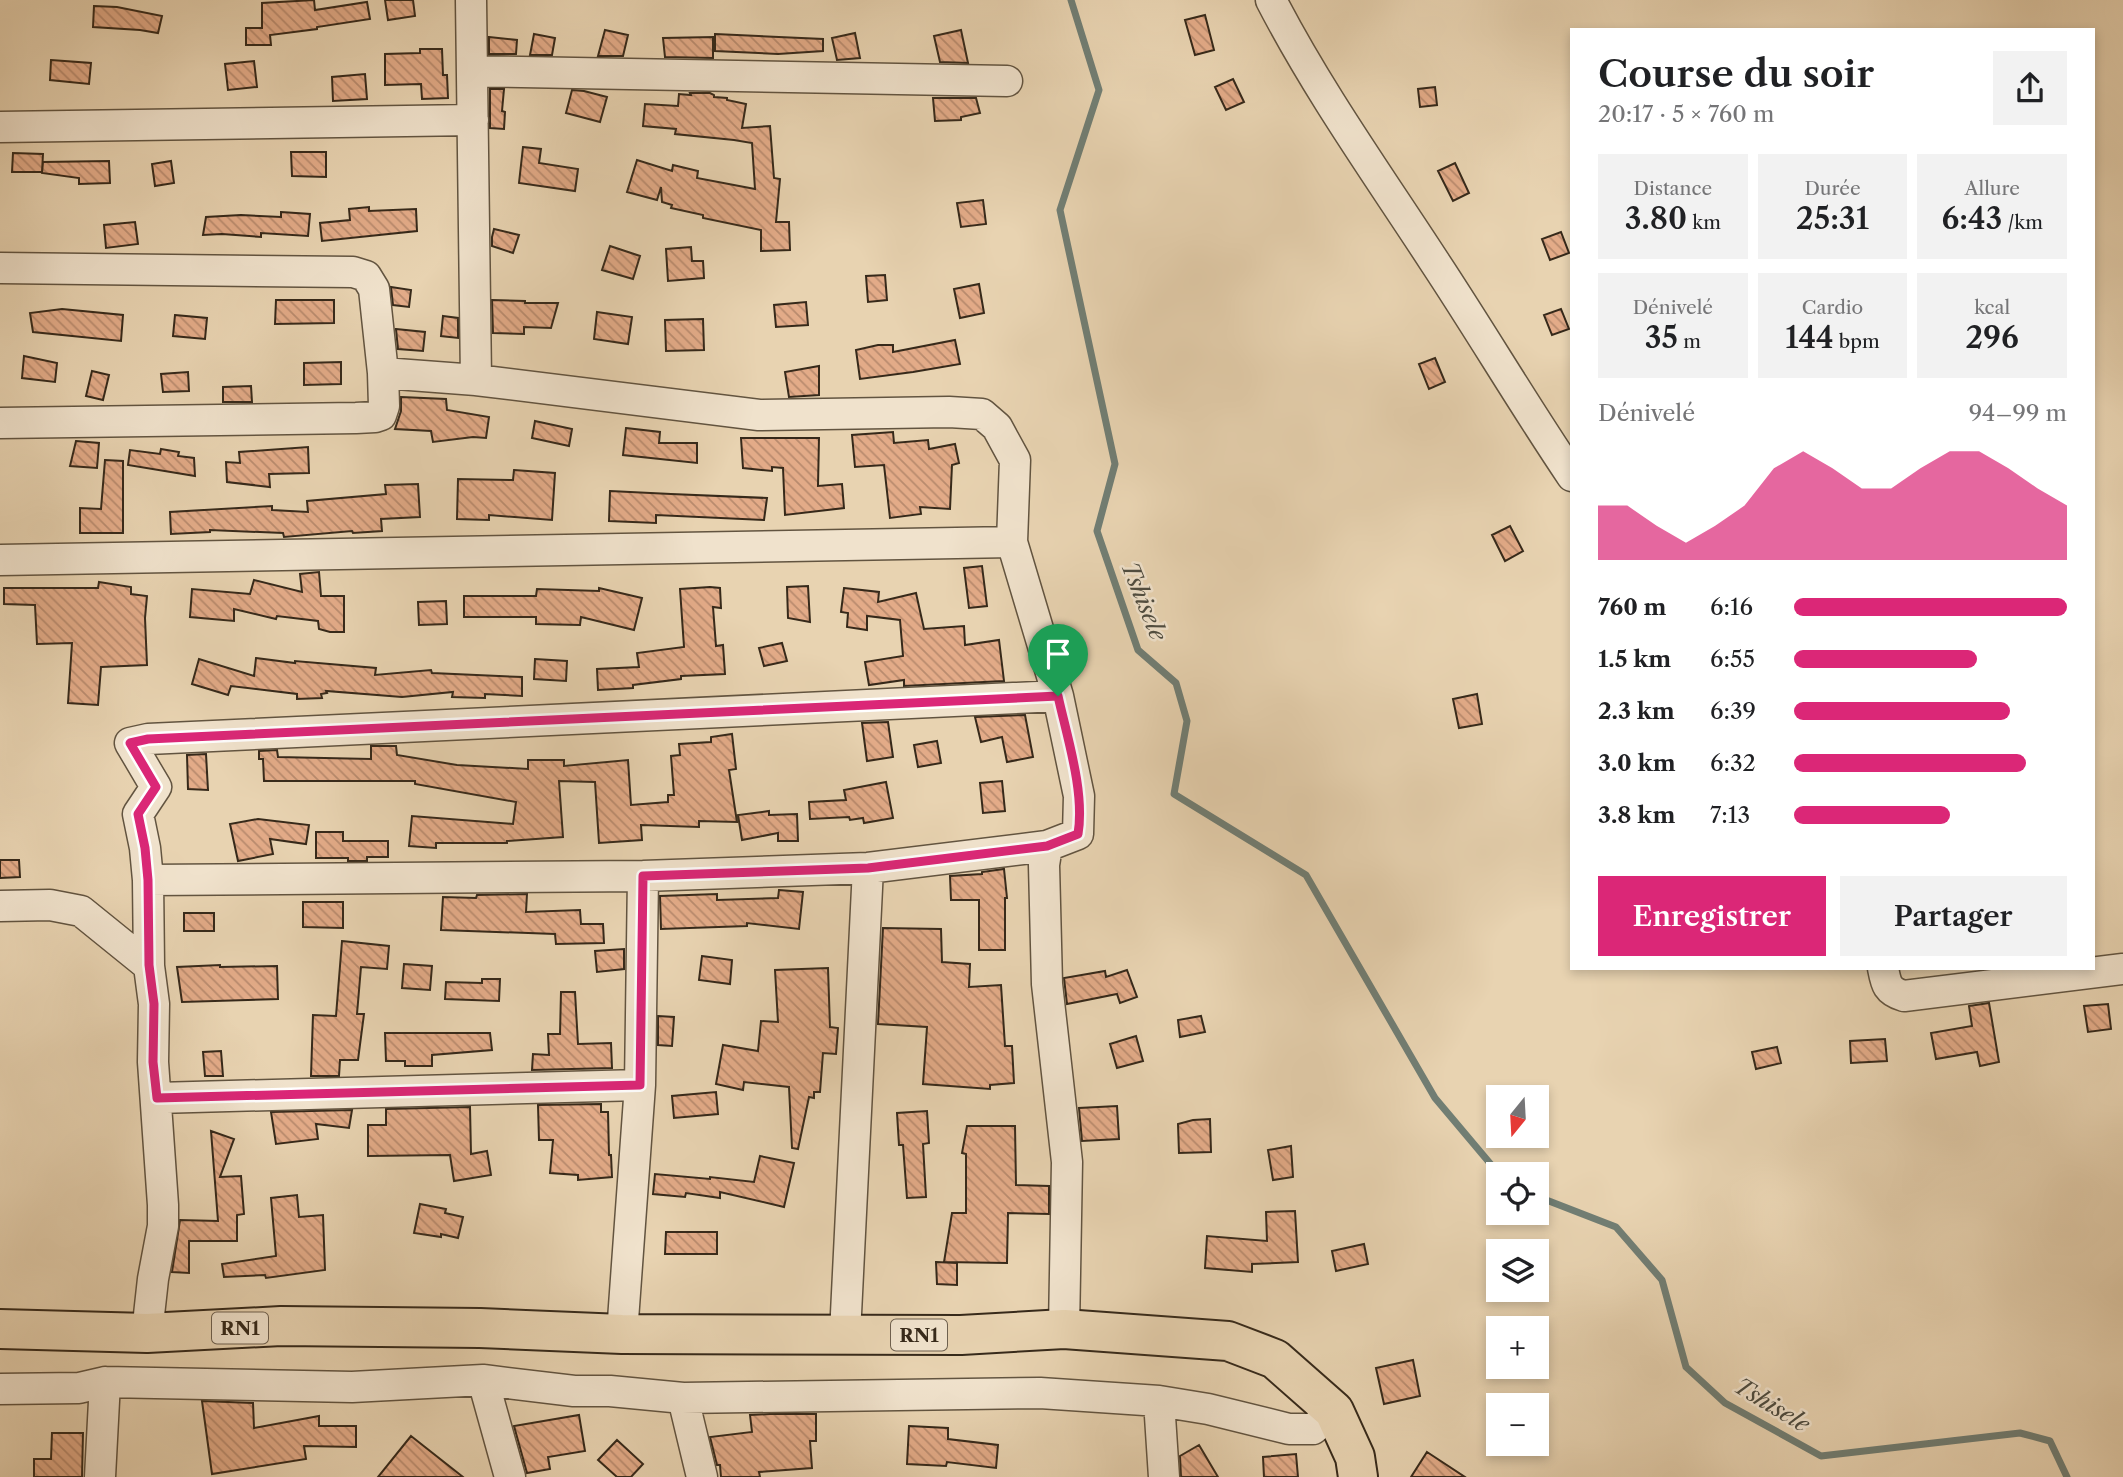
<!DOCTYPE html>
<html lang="fr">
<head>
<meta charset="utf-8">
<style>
	:root { --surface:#fff; --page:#f2f2f2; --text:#202124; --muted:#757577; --accent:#db2777 }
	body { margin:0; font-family:"Libre Caslon Text",serif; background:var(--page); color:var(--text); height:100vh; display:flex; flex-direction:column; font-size:26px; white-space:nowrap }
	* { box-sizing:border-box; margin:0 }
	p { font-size:23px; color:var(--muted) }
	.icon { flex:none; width:38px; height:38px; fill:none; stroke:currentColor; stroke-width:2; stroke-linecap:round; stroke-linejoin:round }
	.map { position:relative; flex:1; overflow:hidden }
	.sheet { position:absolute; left:1570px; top:28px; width:525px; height:942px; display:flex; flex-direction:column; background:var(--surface); border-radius:0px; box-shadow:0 4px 10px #0003 }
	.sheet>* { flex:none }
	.needle { width:46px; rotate:198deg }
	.controls { position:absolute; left:1486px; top:1085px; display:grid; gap:14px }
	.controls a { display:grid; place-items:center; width:63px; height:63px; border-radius:0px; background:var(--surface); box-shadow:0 4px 10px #0003; font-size:35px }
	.pin { position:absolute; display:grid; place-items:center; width:60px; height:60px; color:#fff; margin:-72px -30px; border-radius:50% 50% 50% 0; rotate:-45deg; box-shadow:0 0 7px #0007 }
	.pin .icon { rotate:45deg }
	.round { display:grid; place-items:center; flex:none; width:74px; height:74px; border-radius:0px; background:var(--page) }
	.headline { display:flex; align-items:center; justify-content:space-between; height:119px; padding:0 28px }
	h1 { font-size:38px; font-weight:600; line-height:52px }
	.metrics { display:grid; grid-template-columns:repeat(3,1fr); gap:10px; height:119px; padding:7px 28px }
	.metrics div { display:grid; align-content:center; border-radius:0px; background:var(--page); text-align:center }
	.metrics b { font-size:30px; font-weight:600 }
	.metrics small { font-size:19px; font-weight:400 }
	.metrics p { font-size:19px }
	.chart { height:196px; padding:14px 28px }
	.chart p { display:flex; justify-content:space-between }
	.chart svg { width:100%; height:126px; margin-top:7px; fill:var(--accent); opacity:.7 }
	.cta { display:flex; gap:14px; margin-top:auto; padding:14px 28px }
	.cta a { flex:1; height:80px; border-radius:0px; background:var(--accent); color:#fff; font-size:28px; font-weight:600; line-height:80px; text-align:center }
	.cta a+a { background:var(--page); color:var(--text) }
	ul { padding:0 28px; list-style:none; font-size:23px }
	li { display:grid; grid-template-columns:112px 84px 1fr; align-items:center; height:52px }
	li i { height:18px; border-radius:9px; background:var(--accent) }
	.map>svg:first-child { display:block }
</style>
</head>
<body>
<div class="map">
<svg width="2123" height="1477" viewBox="0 0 2123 1477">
	<defs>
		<pattern id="building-back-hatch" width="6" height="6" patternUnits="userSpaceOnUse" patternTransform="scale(1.75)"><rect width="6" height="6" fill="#e3ab88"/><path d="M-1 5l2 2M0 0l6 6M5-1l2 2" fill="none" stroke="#b98b6e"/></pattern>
	</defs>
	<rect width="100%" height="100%" fill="#e8d3b1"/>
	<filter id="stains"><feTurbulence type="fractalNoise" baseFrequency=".00286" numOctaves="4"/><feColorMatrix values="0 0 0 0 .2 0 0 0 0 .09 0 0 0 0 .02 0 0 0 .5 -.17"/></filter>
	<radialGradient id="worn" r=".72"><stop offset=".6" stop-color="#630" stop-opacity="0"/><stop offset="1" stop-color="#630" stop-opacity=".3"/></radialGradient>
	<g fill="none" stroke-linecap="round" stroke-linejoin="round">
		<!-- stream -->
		<path stroke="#717e74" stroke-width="7" d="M1071,0L1099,90L1060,210L1115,464L1097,531L1138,650L1176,683L1187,721L1174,794L1306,875L1435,1098L1499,1174
			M1536,1196L1616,1227L1662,1280L1686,1367L1725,1403L1821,1456L2020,1433L2050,1441L2067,1477"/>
	</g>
	<!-- building -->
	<path fill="url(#building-back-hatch)" stroke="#36291a" stroke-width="2" d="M314,0L315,10L367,2L370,19L317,27V29L270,35L271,45H246V28H262V3Z
		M385,0H413L415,16L388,20Z
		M94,6L117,7L162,16L158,33L140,30L93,27Z
		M1205,15L1214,50L1195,55L1185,20Z
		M605,30L628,35L623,56H598Z
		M961,30L968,63L940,62L934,36Z
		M855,33L860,58L837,60L832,38Z
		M534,34L555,38L552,55H530Z
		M715,34L823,39V51L778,54L715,51Z
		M489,37L517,40L516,54H489Z
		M713,37V58L665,57L663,38Z
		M420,49H442L443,75H447L448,98L422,99L421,84L385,85V54L420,53Z
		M51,60L91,63L89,84L50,80Z
		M254,61L257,87L228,90L225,64Z
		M365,74L367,99L333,101L332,77Z
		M1233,79L1244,102L1226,110L1215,87Z
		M1435,87L1437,105L1420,107L1418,89Z
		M490,89H504L502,111L505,112L504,129L490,128Z
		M572,90L584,91L607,97L600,122L566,113Z
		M690,93H710L714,95V97L727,98V100L746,104L742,128L770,126L774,178L780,179L776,222H789L790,250L761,251V230L703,218V215L671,208L672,205L662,202L661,187L657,200L627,192L637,160L672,171L673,165L698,171L697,178L755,189L752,143L734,140L675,134L676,129L643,126L645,104L678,106L679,94L691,95Z
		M933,98H976L980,113L961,117V120L935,121Z
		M523,147L541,149L539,163L578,169L575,191L519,183Z
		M291,152H326V177L292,176Z
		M13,153L43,154L42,172H12Z
		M109,161L110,183L79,184V178L42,173L43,162Z
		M171,161L174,183L155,186L152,164Z
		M1455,163L1469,193L1453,201L1438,171Z
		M983,200L986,224L961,227L957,203Z
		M369,207V211L416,209L417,231L322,241L320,223L350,220L349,209Z
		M281,212L310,214L308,236L261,233V237L222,234L203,235L206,217L241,215L281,217Z
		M135,222L138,244L106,248L104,225Z
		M494,229L519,235L513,253L492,246V237Z
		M1561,232L1569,253L1550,260L1542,239Z
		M610,246L640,256L633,279L602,270Z
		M691,247L692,261H703L704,278L668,281L666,249Z
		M885,275L887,300L868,302L866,276Z
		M979,284L984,313L960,318L954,289Z
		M391,287L411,290L409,307L393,305Z
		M276,300H334V323L275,324Z
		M492,300L525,301V303H558L551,328L524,327V334L493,333Z
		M806,302L808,325L776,327L774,305Z
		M62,309L123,315L121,341L33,332L30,313Z
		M1561,309L1569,329L1552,335L1544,315Z
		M597,312L632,317L628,344L594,339Z
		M175,315L207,318L205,339L173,336Z
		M443,316L458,318V338L441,336Z
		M703,319L704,350L666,351L665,320Z
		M396,329L425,332L423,351L398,349Z
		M955,340L960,364L913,372L860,379L856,350L878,345H893V352Z
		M24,356L57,363L55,382L22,378Z
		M1435,358L1445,382L1429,389L1419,364Z
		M341,362V384L304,385V363Z
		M819,366V395L789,397L785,372Z
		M92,371L109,375L103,400L86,396Z
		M188,372L189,391L163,392L161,374Z
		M251,386L252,402H223V387Z
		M401,397L446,399L447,410L489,417L486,438L473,437L433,442L431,431L395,429L401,411Z
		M535,421L572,429L569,446L532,438Z
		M626,428L660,432L659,443H697V463L623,455Z
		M893,432L894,443L928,440L929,449L955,444L959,463L952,465L950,509L920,507L921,514L890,518L884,465L855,467L852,435Z
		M741,438H819L818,486L842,484L844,508L785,515L783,468L772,467V471L743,468Z
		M76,441L99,443L97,468L70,466Z
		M308,447L309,473L269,474L270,487L227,482L226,462L240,463L239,452Z
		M161,449L179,452L178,456L194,458L195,476L128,465L130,450L160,454Z
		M105,460L123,461V533H80V508L101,509Z
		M514,470L555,473L552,520L489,515V520L457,519L458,479L513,480Z
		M418,484L420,517L381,519L382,531L353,533L352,531L284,537L283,533L210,530V532L171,534L170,512L272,506V510L308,512L307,501L386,494L385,485Z
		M610,491L671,494L767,498L764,520L656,515V523L609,521Z
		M1510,526L1523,551L1505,561L1492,535Z
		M982,566L987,606L969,608L964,568Z
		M319,572L321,596H344V632H330L319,629L318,621L277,616L276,619L234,609V621L190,617L192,589L250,594L254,580L302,592L300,574Z
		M99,582L131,587V594L147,596L145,618L147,665L101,667L98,705L68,703L72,643L37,644L35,605L4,604V588H98Z
		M808,586L810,622L788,618L787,587Z
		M710,587L720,588L721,608L713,607L716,646L723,645L725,674L681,676V679L633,685V688L598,690L597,669L639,667L637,653L684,647L680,589Z
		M599,588L642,598L634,630L581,617L580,625L536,624V617H464V596H536L537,589L599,591Z
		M844,588L879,592L878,602L916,593L924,629L964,626L965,645L999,640L1004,681L904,686V680L869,685L865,662L903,656L900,620L867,616V630L847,627L848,613L841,612Z
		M446,601L447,624L419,625L418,602Z
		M782,643L787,661L764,666L759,648Z
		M256,658L295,663V661L376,668L375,675L431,670L432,673L522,677V696L485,694V698L452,697L453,692L402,697L326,691L327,693L321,694L322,698L297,699V694L231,686L228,695L192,684L199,659L254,676Z
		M535,659L567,661L566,681L534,679Z
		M1477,694L1482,724L1459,728L1453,699Z
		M1025,715L1033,757L1007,762L1002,737L981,742L975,717Z
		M888,722L893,757L867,761L862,723Z
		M732,734L736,769L729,770L737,822L699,821V827L641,825L642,840L599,843L595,782L559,781L563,837L507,841V843H436V848L409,846L412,816L513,824L516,802L415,784V781H264L263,759H259V751L277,750L278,757L371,759V746H396L397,755L457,765L528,769V760H564V766L628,760L631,805L668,802V795H674L671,756L680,755L679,744L711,742V737Z
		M937,741L941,763L918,767L914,745Z
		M206,754L208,790L188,789L187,755Z
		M1002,781L1005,811L983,813L980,783Z
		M886,782L893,818L864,823L863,818L850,820L849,817L810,819L809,802L846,800L844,790Z
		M769,811V815L797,814L798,841H778V833L742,840L738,815Z
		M258,819L309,825L306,844L270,839L273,854L238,861L230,824Z
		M316,832H343V841H388V857H367V861H348V858H316Z
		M0,860H19L20,877L0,878Z
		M1004,869L1007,898H1005V950H979V900H951L950,876L982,874V872Z
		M779,890L803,892L799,929L747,923V926L661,929L660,896L717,894V900L778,898Z
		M527,894L526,912L580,910L581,924H603L604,943L556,944L555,934L441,930L443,897L476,898L477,895Z
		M303,902H343V928L303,927Z
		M184,913H214V931H184Z
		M883,928L941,929L942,962L970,964L969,987L1001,985L1005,1046H1012L1014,1083L990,1085V1089L923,1084L927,1027L878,1024Z
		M342,941L389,946L387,969L361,967L357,1014H364L358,1060H340L339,1076H311L313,1015L336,1016Z
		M624,949V969L597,972L595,951Z
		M702,956L732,960L730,984L699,980Z
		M404,964L432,966L430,990L402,988Z
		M220,965V967L277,966L278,999L182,1002L177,967Z
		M828,968L830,1027L838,1028L836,1054L823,1053L820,1092H814V1098L809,1097L798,1149L792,1148L789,1087L744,1082L743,1090L716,1084L723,1045L758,1051L761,1021L778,1022L775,970Z
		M1127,970L1137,997L1120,1003L1117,994L1067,1004L1064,978L1105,971L1106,977Z
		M482,979H500L499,1001L445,999L446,982L482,983Z
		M561,992H575L578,1044L611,1043L612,1068L532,1070L533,1054L549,1055L548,1034H560Z
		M1989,1003L1999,1062L1980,1066L1977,1052L1936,1059L1931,1033L1972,1026L1969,1006Z
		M2108,1004L2111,1029L2088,1032L2084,1006Z
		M658,1016L674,1017L672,1046L658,1045Z
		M1201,1016L1205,1032L1180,1037L1178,1020Z
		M385,1033H490L492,1050L432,1055V1066H405V1061H386Z
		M1136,1036L1143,1061L1117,1068L1110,1044Z
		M1885,1039L1887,1061L1851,1063L1850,1041Z
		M1777,1047L1781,1063L1756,1069L1752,1052Z
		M221,1051L223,1076H205L203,1052Z
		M716,1092L718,1114L674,1118L672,1096Z
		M601,1104V1112H608L609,1155H611L612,1177L578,1180V1175L550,1173L553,1140H539L538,1105Z
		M1117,1106L1119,1139L1082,1141L1079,1108Z
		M470,1107L471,1154L487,1151L491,1175L454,1181L450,1155L368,1156V1125H386V1109Z
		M352,1110L349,1128L316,1124L318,1139L276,1144L271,1112Z
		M927,1111L929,1143L923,1144L926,1197L907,1198L903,1145H899L897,1113Z
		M1210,1119L1211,1152L1179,1153L1178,1124L1193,1120Z
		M967,1126H1015L1016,1185L1049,1186V1214L1008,1213L1007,1263L944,1262L952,1213H966V1154L962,1153Z
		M211,1131L234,1139L220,1177L241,1176L244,1214L237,1215V1241H189V1273L172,1272L180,1220L218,1221Z
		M1291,1146L1293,1177L1273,1180L1268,1150Z
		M760,1156L794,1163L784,1207L720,1192V1198L686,1193L685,1197L653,1194L655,1174L710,1179V1177L754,1182Z
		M297,1195L299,1217L323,1215L325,1270L266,1278L265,1275L224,1277L222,1264L276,1256L271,1198Z
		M420,1204L446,1209L445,1213L463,1217L458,1238L441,1234V1237L414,1233Z
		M1295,1211L1298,1262L1252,1264V1272L1205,1268L1207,1236L1267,1241L1266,1212Z
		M666,1232H717V1254H665Z
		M1364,1244L1368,1264L1336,1271L1332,1251Z
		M936,1262L957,1263V1285L937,1284Z
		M1413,1360L1420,1396L1384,1404L1376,1368Z
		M202,1401L253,1403L254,1428L319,1416V1426H356V1447L304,1446L306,1459L212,1474Z
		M770,1414H816V1441H810L812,1468L759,1472L760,1477H721L720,1465H717L710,1437L752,1432L750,1415Z
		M579,1415L585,1451L548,1457L550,1469L527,1473L514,1426Z
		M909,1426L948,1428V1439L998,1445L996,1468L947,1462L946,1466L907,1464Z
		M52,1433H83L82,1477H34V1459H51Z
		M411,1436L463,1477H378Z
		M617,1440L643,1464L631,1477H617L598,1460Z
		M1199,1445L1218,1477H1181L1180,1456Z
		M1427,1452L1465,1477H1411Z
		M1296,1454L1298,1477H1264L1263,1457Z"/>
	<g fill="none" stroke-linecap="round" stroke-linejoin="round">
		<defs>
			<path id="minor" d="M471,0L476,380
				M1271,0C1318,91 1378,175 1434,261C1481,332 1524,405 1572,476
				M473,71L1007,81
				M0,127L473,120
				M0,268L353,272L366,276L374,289L383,373L384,406L381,415L375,417L356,418L0,423
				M0,560L1012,542
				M1047,846L1044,865L1047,984L1067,1162L1064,1329
				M148,880L643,876L868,868L1047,846L1078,834L1079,796L1058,696L1012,542L1015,460L997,427L982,414L949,412L759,415L476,380L383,373
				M0,906L50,905L81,911L149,966
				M1883,968C1886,984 1887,991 1904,996L2123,969
				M157,1098L640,1085
				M147,1333L153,1279L163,1226V1205L153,1062L154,1004L149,966L148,880L145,848L138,814L156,787L130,743L148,739L1058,696
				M622,1334L640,1085L643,876
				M845,1334L868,868
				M483,1380L510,1477
				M0,1389L79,1388L105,1382L352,1387L483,1380L574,1391H610L683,1398L1040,1393L1159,1401L1208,1409L1289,1429H1313L1334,1411
				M683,1398L702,1477
				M1159,1401L1164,1477
				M100,1477L105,1382"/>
			<path id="highway" d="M0,1329L147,1333L281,1326L480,1328L622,1334L961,1335L1064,1329L1228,1341L1275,1359L1334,1411L1355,1457L1358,1477"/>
		</defs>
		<!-- minor casing -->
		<use href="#minor" stroke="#625440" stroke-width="33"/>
		<!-- highway casing -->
		<use href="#highway" stroke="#36291a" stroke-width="42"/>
		<!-- minor -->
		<use href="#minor" stroke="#f0e2cc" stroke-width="30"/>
		<!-- highway -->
		<use href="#highway" stroke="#e8d3b1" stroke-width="38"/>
	</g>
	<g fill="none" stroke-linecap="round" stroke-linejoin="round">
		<defs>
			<path id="route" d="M1058,696C1067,737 1085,792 1078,834L1047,846L868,868L643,876L640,1085L157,1098L153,1062L154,1004L149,965L148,880L145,848L138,814L156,787L130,743L148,739Z"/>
		</defs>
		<!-- route casing -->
		<use href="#route" stroke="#fff" stroke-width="14"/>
		<!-- route -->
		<use href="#route" stroke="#db2777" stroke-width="9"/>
	</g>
	<g text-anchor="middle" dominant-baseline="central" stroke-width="5" stroke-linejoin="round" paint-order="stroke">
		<!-- shield labels -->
		<g fill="#f0e2cc" stroke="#6e604f" stroke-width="2">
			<rect x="212" y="1312.5" width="56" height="31" rx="5"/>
			<rect x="891" y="1319.5" width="56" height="31" rx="5"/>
		</g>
		<g font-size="19" font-weight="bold" fill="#36291a">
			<text x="240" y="1328">RN1</text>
			<text x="919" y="1335">RN1</text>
		</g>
		<!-- water labels -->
		<g font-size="23" font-style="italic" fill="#4e4c40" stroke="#f0e2cc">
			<text transform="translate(1144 601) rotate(68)">Tshisele</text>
			<text transform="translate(1772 1405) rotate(31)">Tshisele</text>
		</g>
	</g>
	<rect width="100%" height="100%" filter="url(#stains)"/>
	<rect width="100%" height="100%" fill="url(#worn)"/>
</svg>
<div class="controls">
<a><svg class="needle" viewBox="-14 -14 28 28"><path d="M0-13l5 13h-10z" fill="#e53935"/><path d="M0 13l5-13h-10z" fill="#757577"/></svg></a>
<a><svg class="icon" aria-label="locate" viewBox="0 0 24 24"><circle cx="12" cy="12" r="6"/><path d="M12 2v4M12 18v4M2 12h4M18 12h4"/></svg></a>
<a><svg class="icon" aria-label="layers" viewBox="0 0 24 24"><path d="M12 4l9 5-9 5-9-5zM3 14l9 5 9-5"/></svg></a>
<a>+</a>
<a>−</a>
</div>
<div class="pin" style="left:1058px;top:696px;background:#1e9e55"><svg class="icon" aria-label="arrive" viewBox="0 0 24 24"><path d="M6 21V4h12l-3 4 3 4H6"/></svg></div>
<section class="sheet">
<div class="headline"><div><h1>Course du soir</h1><p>20:17 · 5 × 760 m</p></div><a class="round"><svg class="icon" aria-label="share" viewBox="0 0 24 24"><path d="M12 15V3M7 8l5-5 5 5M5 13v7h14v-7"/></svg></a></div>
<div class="metrics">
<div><p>Distance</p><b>3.80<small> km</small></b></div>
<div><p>Durée</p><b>25:31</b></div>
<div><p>Allure</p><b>6:43<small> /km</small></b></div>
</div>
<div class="metrics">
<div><p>Dénivelé</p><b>35<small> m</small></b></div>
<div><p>Cardio</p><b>144<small> bpm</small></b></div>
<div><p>kcal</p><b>296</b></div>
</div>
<div class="chart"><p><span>Dénivelé</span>94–99 m</p>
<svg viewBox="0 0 160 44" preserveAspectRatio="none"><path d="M0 44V25L10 25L20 32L30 38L40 32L50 25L60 12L70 6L80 12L90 19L100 19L110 12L120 6L130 6L140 12L150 19L160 25V44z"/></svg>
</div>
<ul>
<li><b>760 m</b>6:16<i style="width:100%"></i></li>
<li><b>1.5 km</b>6:55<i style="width:67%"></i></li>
<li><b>2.3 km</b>6:39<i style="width:79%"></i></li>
<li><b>3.0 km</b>6:32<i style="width:85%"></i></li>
<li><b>3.8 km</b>7:13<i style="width:57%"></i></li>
</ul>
<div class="cta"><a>Enregistrer</a><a>Partager</a></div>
</section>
</div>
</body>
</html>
